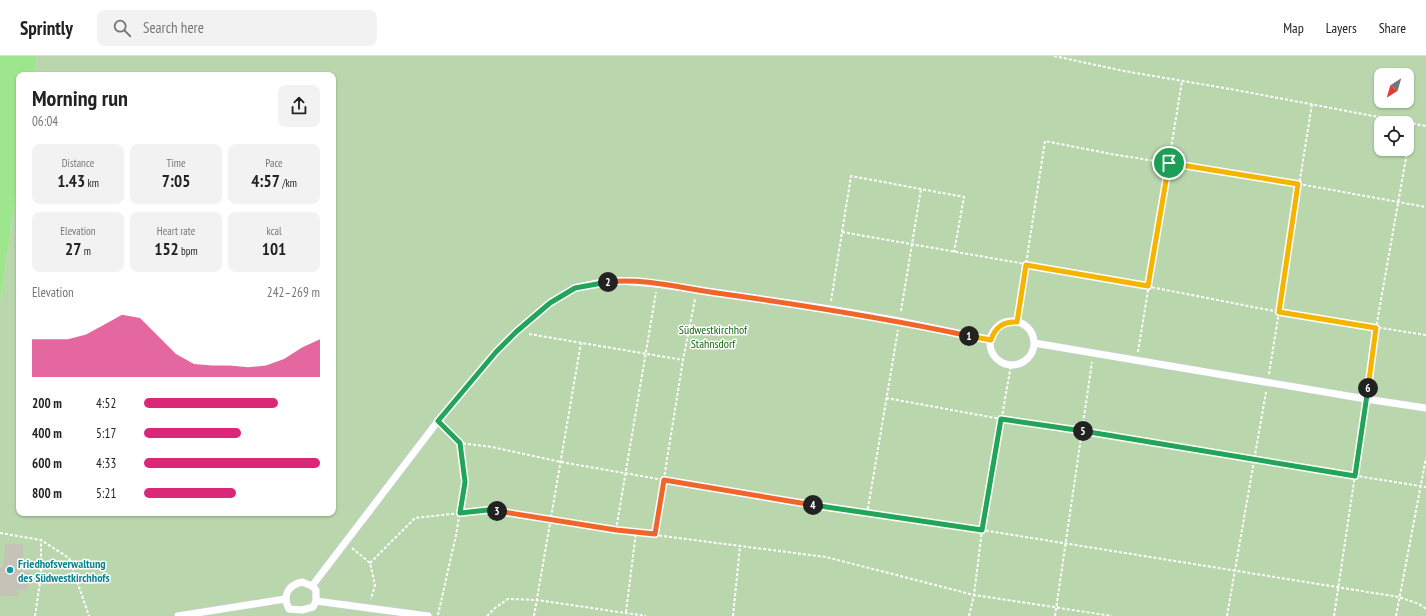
<!DOCTYPE html>
<html lang="en">
<head>
<meta charset="utf-8">
<style>
	:root { --surface:#fff; --page:#f2f2f2; --text:#222; --muted:#767676; --line:#e0e0e0; --accent:#db2777 }
	body { margin:0; font-family:"PT Sans Narrow",sans-serif; background:var(--page); color:var(--text); height:100vh; display:flex; flex-direction:column; font-size:15px; white-space:nowrap }
	* { box-sizing:border-box; margin:0 }
	p { font-size:13px; color:var(--muted) }
	.icon { flex:none; width:22px; height:22px; fill:none; stroke:currentColor; stroke-width:2; stroke-linecap:round; stroke-linejoin:round }
	.map { position:relative; flex:1; overflow:hidden }
	.panel { position:absolute; left:16px; top:16px; width:320px; height:444px; display:flex; flex-direction:column; background:var(--surface); border-radius:8px; box-shadow:0 1px 3px #0004 }
	.panel>* { flex:none }
	.needle { width:26px; rotate:217deg }
	.tools { position:absolute; left:1374px; top:12px; display:grid; gap:8px }
	.tools a { display:grid; place-items:center; width:40px; height:40px; border-radius:8px; background:var(--surface); box-shadow:0 1px 3px #0004; font-size:20px }
	.pin { position:absolute; display:grid; place-items:center; width:34px; height:34px; color:#fff; margin:-17px; border:2px solid #fff; border-radius:50%; box-shadow:0 1px 4px #0007 }
	.km { position:absolute; width:20px; height:20px; margin:-10px; border-radius:50%; background:#222; color:#fff; font-size:11px; line-height:20px; text-align:center }
	.round { display:grid; place-items:center; flex:none; width:42px; height:42px; border-radius:8px; background:var(--page) }
	.summary { display:flex; align-items:center; justify-content:space-between; height:68px; padding:0 16px }
	h1 { font-size:22px; font-weight:700; line-height:30px }
	.stats { display:grid; grid-template-columns:repeat(3,1fr); gap:6px; height:68px; padding:4px 16px }
	.stats div { display:grid; align-content:center; border-radius:8px; background:var(--page); text-align:center }
	.stats b { font-size:17px; font-weight:700 }
	.stats small { font-size:11px; font-weight:400 }
	.stats p { font-size:11px }
	.chart { height:112px; padding:8px 16px }
	.chart p { display:flex; justify-content:space-between }
	.chart svg { width:100%; height:72px; margin-top:4px; fill:var(--accent); opacity:.7 }
	ul { padding:0 16px; list-style:none; font-size:13px }
	li { display:grid; grid-template-columns:64px 48px 1fr; align-items:center; height:30px }
	li i { height:10px; border-radius:5px; background:var(--accent) }
	header { display:flex; align-items:center; gap:24px; box-sizing:border-box; height:56px; padding:0 20px; background:var(--surface); border-bottom:1px solid var(--line) }
	header strong { font-size:19px }
	nav { display:flex; gap:22px; margin-inline-start:auto; font-size:14px }
	.search { width:280px; height:36px; background:var(--page); display:flex; align-items:center; gap:10px; box-sizing:border-box; padding:0 14px; border-radius:8px; color:var(--muted); font-size:15px }
	.map>svg:first-child { display:block }
</style>
</head>
<body>
<header>
<strong>Sprintly</strong>
<div class="search"><svg class="icon" aria-label="search" viewBox="0 0 24 24"><circle cx="10" cy="10" r="6"/><path d="M15 15l6 6"/></svg>Search here</div>
<nav><a>Map</a><a>Layers</a><a>Share</a></nav>
</header>
<div class="map">
<svg width="1426" height="560" viewBox="0 0 1426 560">
	<rect width="100%" height="100%" fill="#ebe6d6"/>
	<!-- green -->
	<path fill="#9de68e" d="M0,0H37L34,19H19V119L0,248Z"/>
	<!-- cemetery -->
	<path fill="#b9d6ac" fill-rule="evenodd" d="M37,0H1426V560H0V248L19,119V457H333V19H34ZM1381,19H1407V45H1381ZM1381,67H1407V93H1381Z"/>
	<!-- building -->
	<path fill="#c6c2b7" stroke="#c6c2b1" d="M6,488L23,489L21,516L29,517L27,534L18,533L17,540L0,539V512H4Z"/>
	<g fill="none" stroke-linecap="round" stroke-linejoin="round">
		<defs>
			<path id="lane" d="M990 287a22 22 0 1 1 44 0a22 22 0 1 1-44 0Z
				M1034,287L1366,343L1426,352
				M302,526L312,530L316,534V545L313,551L302,554L289,553C282,540 288,529 302,526Z
				M312,530L438,365L496,296L516,276L550,247L575,232L598,227L621,225L657,228L830,253L899,265L991,284
				M316,545L428,560
				M178,560L285,543"/>
		</defs>
		<!-- lane casing -->
		<use href="#lane" stroke="#cccce2" stroke-width="8"/>
		<!-- path -->
		<path stroke="#fff" stroke-width="2" stroke-dasharray="3 2" stroke-linecap="butt" d="M1054,0L1124,15L1236,34L1426,70
			M842,176L1094,220L1279,256L1426,279
			M831,245L851,120L964,141L954,196
			M901,255L921,133
			M1017,266L1045,85L1111,98L1299,128L1426,151
			M529,278L683,304
			M1138,296L1182,25
			M1269,318L1312,48
			M1367,333L1376,272L1412,68
			M886,342L1001,363L1426,431
			M444,372L460,387L492,391L561,406L664,424L867,458L982,474L1399,541L1419,548L1426,553
			M867,458L898,274
			M616,474L656,236
			M0,477L41,484L69,502L89,560
			M655,478L683,304L695,243
			M352,492L370,507L375,529L371,543
			M370,507L415,462L488,454L616,474L826,501L974,539L1112,560
			M626,556L636,476
			M438,559L456,479L465,426L460,387
			M35,560L41,519V484
			M487,560L495,552L508,543L537,544L646,560
			M534,560L581,287
			M733,560L740,490
			M969,560L974,539L982,474L1011,309
			M1055,560L1092,306
			M1227,560L1266,336
			M1334,560L1365,352
			M1396,560L1426,402"/>
		<!-- lane -->
		<use href="#lane" stroke="#fff" stroke-width="7"/>
	</g>
	<g fill="none" stroke-linecap="round" stroke-linejoin="round">
		<defs>
			<path id="split-1" d="M969,280L991,284C995,271 1003,265 1017,266L1026,209L1148,230L1169,107"/>
			<path id="split-2" d="M608,226C644,222 681,232 717,237C802,249 885,262 969,280"/>
			<path id="split-3" d="M497,455L488,454L460,457L465,426L460,387L438,365L496,296L516,276L550,247L575,232L608,226"/>
			<path id="split-4" d="M497,455L616,474L655,478L664,424L813,449"/>
			<path id="split-5" d="M813,449L982,474L1001,363L1083,375"/>
			<path id="split-6" d="M1083,375L1355,420L1368,332"/>
			<path id="split-7" d="M1169,107L1298,128L1279,256L1376,272L1368,332"/>
		</defs>
		<!-- split-1 casing -->
		<use href="#split-1" stroke="#fff" stroke-width="8"/>
		<!-- split-2 casing -->
		<use href="#split-2" stroke="#fff" stroke-width="8"/>
		<!-- split-3 casing -->
		<use href="#split-3" stroke="#fff" stroke-width="8"/>
		<!-- split-4 casing -->
		<use href="#split-4" stroke="#fff" stroke-width="8"/>
		<!-- split-5 casing -->
		<use href="#split-5" stroke="#fff" stroke-width="8"/>
		<!-- split-6 casing -->
		<use href="#split-6" stroke="#fff" stroke-width="8"/>
		<!-- split-7 casing -->
		<use href="#split-7" stroke="#fff" stroke-width="8"/>
		<!-- split-1 -->
		<use href="#split-1" stroke="#f5b400" stroke-width="5"/>
		<!-- split-2 -->
		<use href="#split-2" stroke="#f0652b" stroke-width="5"/>
		<!-- split-3 -->
		<use href="#split-3" stroke="#22a559" stroke-width="5"/>
		<!-- split-4 -->
		<use href="#split-4" stroke="#f0652b" stroke-width="5"/>
		<!-- split-5 -->
		<use href="#split-5" stroke="#22a559" stroke-width="5"/>
		<!-- split-6 -->
		<use href="#split-6" stroke="#22a559" stroke-width="5"/>
		<!-- split-7 -->
		<use href="#split-7" stroke="#f5b400" stroke-width="5"/>
	</g>
	<!-- markers -->
	<circle fill="#0f9aa8" stroke="#fff" stroke-width="1.5" cx="10" cy="514" r="4"/>
	<g text-anchor="middle" dominant-baseline="central" stroke-width="3" stroke-linejoin="round" paint-order="stroke">
		<!-- park labels -->
		<g font-size="12" fill="#176614" stroke="#fff">
			<text x="713" y="273">Südwestkirchhof<tspan x="713" dy="14">Stahnsdorf</tspan></text>
		</g>
		<!-- culture labels -->
		<g font-size="12" font-weight="bold" fill="#0d838f" stroke="#fff" text-anchor="start">
			<text x="18" y="507">Friedhofsverwaltung<tspan x="18" dy="14">des Südwestkirchhofs</tspan></text>
		</g>
	</g>
</svg>
<div class="tools">
<a><svg class="needle" viewBox="-14 -14 28 28"><path d="M0-13l5 13h-10z" fill="#e53935"/><path d="M0 13l5-13h-10z" fill="#767676"/></svg></a>
<a><svg class="icon" aria-label="locate" viewBox="0 0 24 24"><circle cx="12" cy="12" r="6"/><path d="M12 2v4M12 18v4M2 12h4M18 12h4"/></svg></a>
</div>
<div class="pin" style="left:1169px;top:107px;background:#1e9e55"><svg class="icon" aria-label="arrive" viewBox="0 0 24 24"><path d="M6 21V4h12l-3 4 3 4H6"/></svg></div>
<b class="km" style="left:969px;top:280px">1</b>
<b class="km" style="left:608px;top:226px">2</b>
<b class="km" style="left:497px;top:455px">3</b>
<b class="km" style="left:813px;top:449px">4</b>
<b class="km" style="left:1083px;top:375px">5</b>
<b class="km" style="left:1368px;top:332px">6</b>
<section class="panel">
<div class="summary"><div><h1>Morning run</h1><p>06:04</p></div><a class="round"><svg class="icon" aria-label="share" viewBox="0 0 24 24"><path d="M12 15V3M7 8l5-5 5 5M5 13v7h14v-7"/></svg></a></div>
<div class="stats">
<div><p>Distance</p><b>1.43<small> km</small></b></div>
<div><p>Time</p><b>7:05</b></div>
<div><p>Pace</p><b>4:57<small> /km</small></b></div>
</div>
<div class="stats">
<div><p>Elevation</p><b>27<small> m</small></b></div>
<div><p>Heart rate</p><b>152<small> bpm</small></b></div>
<div><p>kcal</p><b>101</b></div>
</div>
<div class="chart"><p><span>Elevation</span>242–269 m</p>
<svg viewBox="0 0 160 44" preserveAspectRatio="none"><path d="M0 44V21L10 21L20 21L30 18L40 12L50 6L60 8L70 19L80 30L90 36L100 37L110 37L120 38L130 37L140 33L150 26L160 21V44z"/></svg>
</div>
<ul>
<li><b>200 m</b>4:52<i style="width:76%"></i></li>
<li><b>400 m</b>5:17<i style="width:55%"></i></li>
<li><b>600 m</b>4:33<i style="width:100%"></i></li>
<li><b>800 m</b>5:21<i style="width:52%"></i></li>
</ul>
</section>
</div>
</body>
</html>
